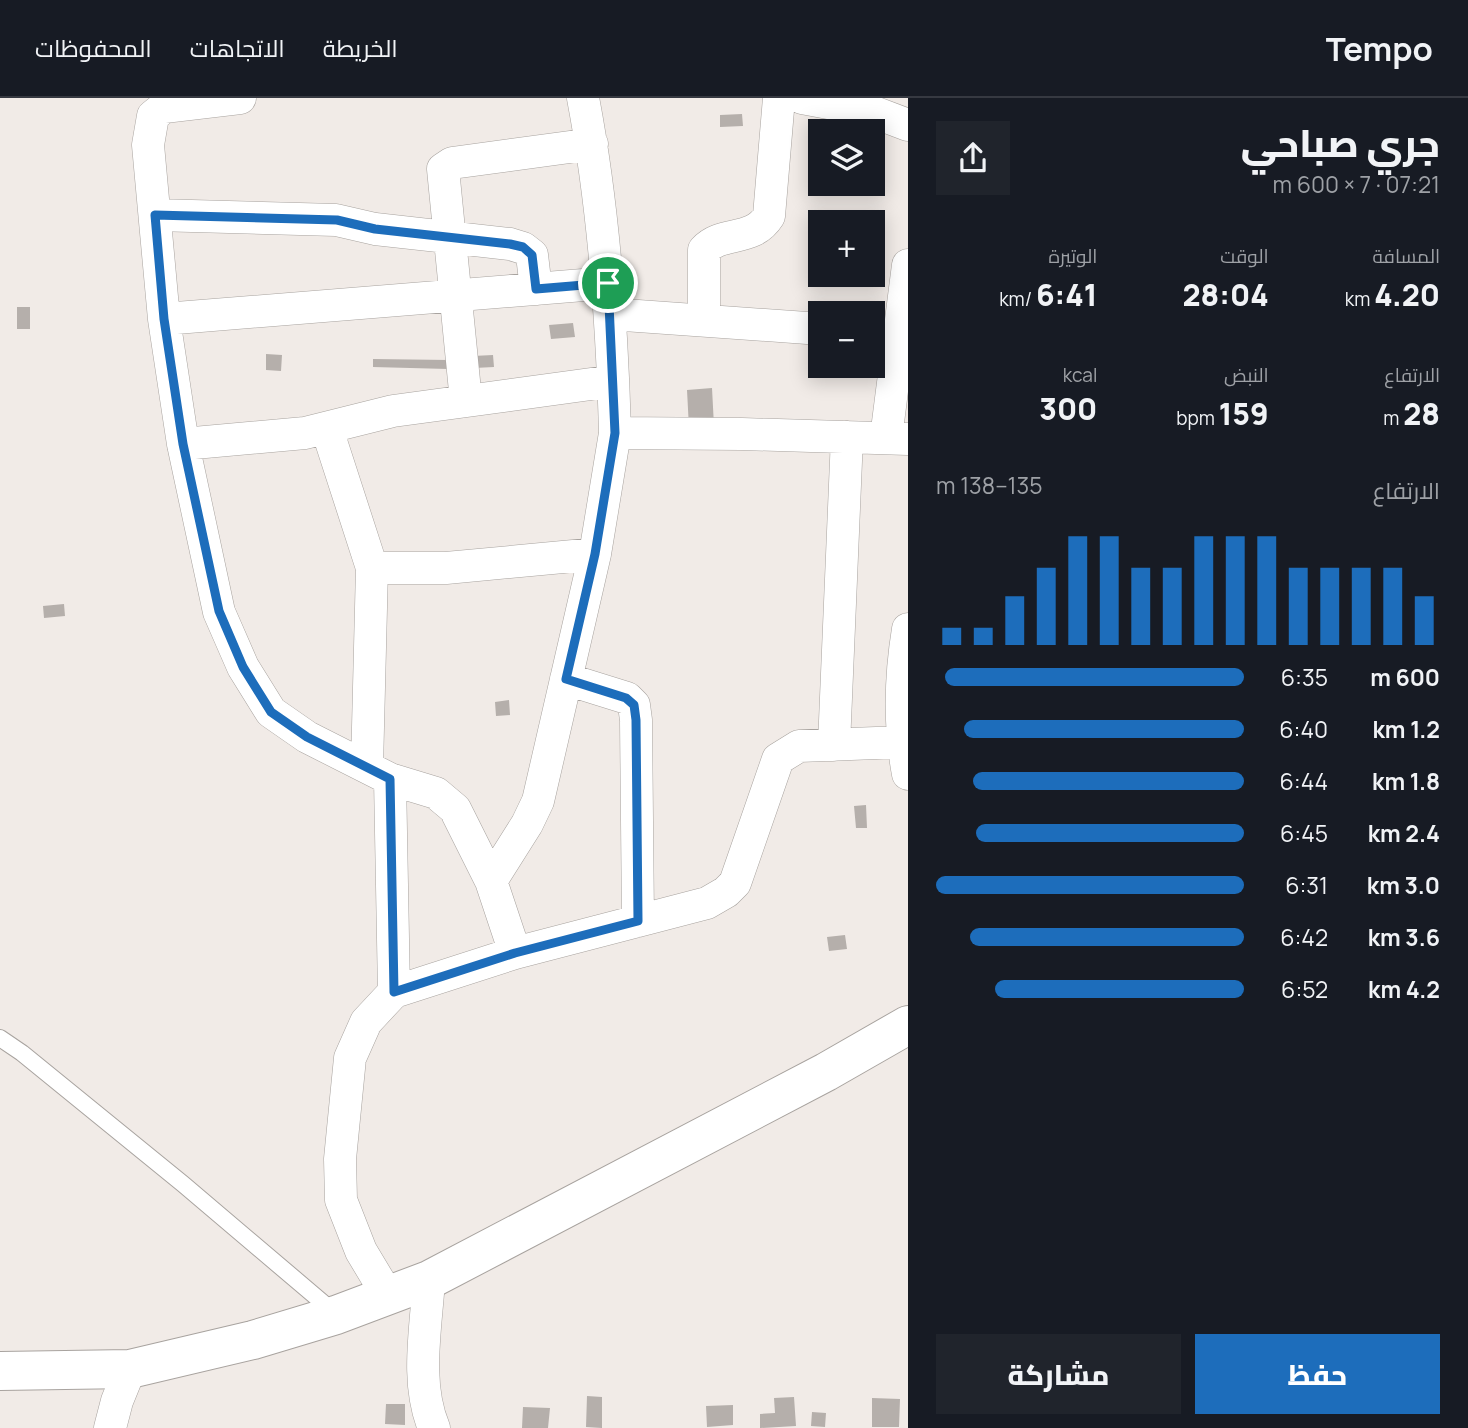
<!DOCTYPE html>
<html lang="ar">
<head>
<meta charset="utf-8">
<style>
	:root { --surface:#171b24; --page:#20242c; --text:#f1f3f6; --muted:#9ea1a6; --line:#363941; --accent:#1d6dbb }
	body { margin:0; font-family:Manrope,Cairo,sans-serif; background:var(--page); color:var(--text); direction:rtl; height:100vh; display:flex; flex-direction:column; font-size:26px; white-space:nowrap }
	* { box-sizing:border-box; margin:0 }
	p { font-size:23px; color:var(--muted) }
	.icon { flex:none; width:38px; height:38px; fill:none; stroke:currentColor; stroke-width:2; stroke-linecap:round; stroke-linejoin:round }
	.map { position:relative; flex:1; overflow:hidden; direction:ltr }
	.details { display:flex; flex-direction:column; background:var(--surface); width:560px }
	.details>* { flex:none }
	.buttons { position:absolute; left:808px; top:21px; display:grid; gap:14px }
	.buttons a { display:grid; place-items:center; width:77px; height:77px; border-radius:0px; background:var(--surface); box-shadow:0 4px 18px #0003; font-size:35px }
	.pin { position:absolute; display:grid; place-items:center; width:60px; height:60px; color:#fff; margin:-30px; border:4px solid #fff; border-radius:50%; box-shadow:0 2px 7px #0007 }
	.round { display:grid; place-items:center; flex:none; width:74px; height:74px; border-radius:0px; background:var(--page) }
	.headline { display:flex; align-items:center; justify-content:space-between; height:119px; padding:0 28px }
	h1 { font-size:38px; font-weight:800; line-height:52px }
	.stats { display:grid; grid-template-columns:repeat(3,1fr); gap:10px; height:119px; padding:7px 28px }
	.stats div { display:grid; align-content:center }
	.stats b { font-size:30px; font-weight:800 }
	.stats small { font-size:19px; font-weight:400 }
	.stats p { font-size:19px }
	.chart { height:196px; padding:14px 28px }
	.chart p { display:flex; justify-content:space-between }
	.chart svg { width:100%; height:126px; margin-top:7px; stroke:var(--accent); stroke-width:6 }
	.button { display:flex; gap:14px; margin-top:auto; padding:14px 28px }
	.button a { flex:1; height:80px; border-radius:0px; background:var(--accent); color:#fff; font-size:28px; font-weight:800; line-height:80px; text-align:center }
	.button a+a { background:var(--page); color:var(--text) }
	ul { padding:0 28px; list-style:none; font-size:23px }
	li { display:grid; grid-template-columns:112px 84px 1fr; align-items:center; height:52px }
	li i { height:18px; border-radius:9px; background:var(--accent) }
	header { display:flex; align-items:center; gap:42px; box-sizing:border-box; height:98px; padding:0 35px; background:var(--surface); border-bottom:2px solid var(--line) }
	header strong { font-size:33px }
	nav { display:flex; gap:38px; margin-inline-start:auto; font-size:24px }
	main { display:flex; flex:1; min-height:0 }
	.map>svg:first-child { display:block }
</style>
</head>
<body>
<header>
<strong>Tempo</strong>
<nav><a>الخريطة</a><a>الاتجاهات</a><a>المحفوظات</a></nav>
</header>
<main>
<section class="details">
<div class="headline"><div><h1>جري صباحي</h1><p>07:21 · 7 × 600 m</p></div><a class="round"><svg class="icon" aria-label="share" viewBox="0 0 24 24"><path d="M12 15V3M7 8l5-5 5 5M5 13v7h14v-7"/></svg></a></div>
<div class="stats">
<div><p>المسافة</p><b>4.20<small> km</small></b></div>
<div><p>الوقت</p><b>28:04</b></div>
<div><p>الوتيرة</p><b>6:41<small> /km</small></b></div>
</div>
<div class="stats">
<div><p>الارتفاع</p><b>28<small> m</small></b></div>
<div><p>النبض</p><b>159<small> bpm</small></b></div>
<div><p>kcal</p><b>300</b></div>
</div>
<div class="chart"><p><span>الارتفاع</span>135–138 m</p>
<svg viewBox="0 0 160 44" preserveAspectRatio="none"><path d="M5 44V38M15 44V38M25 44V27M35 44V17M45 44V6M55 44V6M65 44V17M75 44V17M85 44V6M95 44V6M105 44V6M115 44V17M125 44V17M135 44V17M145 44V17M155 44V27"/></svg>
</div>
<ul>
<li><b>600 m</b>6:35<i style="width:97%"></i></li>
<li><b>1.2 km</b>6:40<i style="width:91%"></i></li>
<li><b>1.8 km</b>6:44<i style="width:88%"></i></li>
<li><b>2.4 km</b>6:45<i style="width:87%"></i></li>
<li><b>3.0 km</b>6:31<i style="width:100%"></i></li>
<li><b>3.6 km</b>6:42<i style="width:89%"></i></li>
<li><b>4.2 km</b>6:52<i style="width:81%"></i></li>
</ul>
<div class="button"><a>حفظ</a><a>مشاركة</a></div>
</section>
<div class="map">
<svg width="908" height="1330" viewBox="0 0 908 1330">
	<rect width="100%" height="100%" fill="#f1ebe7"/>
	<!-- building -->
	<path fill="#b5afab" d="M742,16L743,28L720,29V17Z
		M851,116L864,117L863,124H851Z
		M17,209H30V231H17Z
		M573,225L575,239L551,241L549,227Z
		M266,256L282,257L281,273L266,272Z
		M493,257L494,269L474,270L473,258Z
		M373,261L449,262L448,271L373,269Z
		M712,290L714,328L689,330L687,292Z
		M64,506L65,518L44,520L43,508Z
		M509,602L510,617L496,618L495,604Z
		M866,707L867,730H856L854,708Z
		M845,837L847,851L829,853L827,839Z
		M587,1298L602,1299V1330L586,1329Z
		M794,1299L796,1328L760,1330V1316L775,1315L774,1300Z
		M872,1300L900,1301L899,1329H872Z
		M386,1306H405V1327L385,1326Z
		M733,1307V1327L707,1329L706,1308Z
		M523,1309L550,1310L548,1330H522Z
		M812,1314L826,1315L825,1329L811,1328Z"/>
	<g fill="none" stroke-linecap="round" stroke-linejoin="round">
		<defs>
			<path id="service" d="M0,940L22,955L183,1086L335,1215"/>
			<path id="minor" d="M240,0L164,9L153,18L148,47L164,221L183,346L219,514L243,569L271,614L307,639L390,681L436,695L455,711L491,783L515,855
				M583,0C604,110 612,223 615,335L742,336L908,341
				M802,0L871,13L908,27
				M155,117L336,122L375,131L510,146L523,150L532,157L536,191
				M610,216L821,231
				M164,221L608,185
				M704,222V152C722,132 752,145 769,118L779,0
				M466,303L443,71L452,65L592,46
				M327,331L372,470L367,669
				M886,340L908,167
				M183,346L305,335L393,313L613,283
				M372,470H446L595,456
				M908,531C900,580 899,628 908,676
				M566,581L627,600L634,607L636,622L638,823
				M834,647L847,339
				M390,681L394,894
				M491,783L527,726L538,703L595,456L615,335
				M429,1182C426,1230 415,1285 434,1330
				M388,1198L361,1153L341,1102L340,1061L350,960L366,924L394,894L515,855L707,805L726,794L735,785L778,661L799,648L902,644
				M110,1330L117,1303L130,1271"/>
			<path id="tertiary" d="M0,1273L130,1271L253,1242L336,1217L429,1182L826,974L908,927"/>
		</defs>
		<!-- service casing -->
		<use href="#service" stroke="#a8a39f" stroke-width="18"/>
		<!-- minor casing -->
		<use href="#minor" stroke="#a8a39f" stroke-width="33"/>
		<!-- tertiary casing -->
		<use href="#tertiary" stroke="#a8a39f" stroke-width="40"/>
		<!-- service -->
		<use href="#service" stroke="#fff" stroke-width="16"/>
		<!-- minor -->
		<use href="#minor" stroke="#fff" stroke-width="32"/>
		<!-- tertiary -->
		<use href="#tertiary" stroke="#fff" stroke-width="38"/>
	</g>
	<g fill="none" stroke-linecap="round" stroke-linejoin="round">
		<defs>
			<path id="route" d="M155,117L337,122L375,131L510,146L523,149L532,157L536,191L608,185L615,335L595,456L566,581L626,600L634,607L636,622L638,823L515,855L394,894L390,681L307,639L271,614L243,569L219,513L183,346L164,221Z"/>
		</defs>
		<!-- route casing -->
		<use href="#route" stroke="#fff" stroke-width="14"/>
		<!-- route -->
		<use href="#route" stroke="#1d6dbb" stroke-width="9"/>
	</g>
</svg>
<div class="buttons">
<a><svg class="icon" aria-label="layers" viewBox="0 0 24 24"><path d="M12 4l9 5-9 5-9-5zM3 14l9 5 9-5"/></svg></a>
<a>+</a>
<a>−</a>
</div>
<div class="pin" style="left:608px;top:185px;background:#1e9e55"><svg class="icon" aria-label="arrive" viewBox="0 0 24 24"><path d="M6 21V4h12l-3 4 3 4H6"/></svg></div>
</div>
</main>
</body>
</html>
